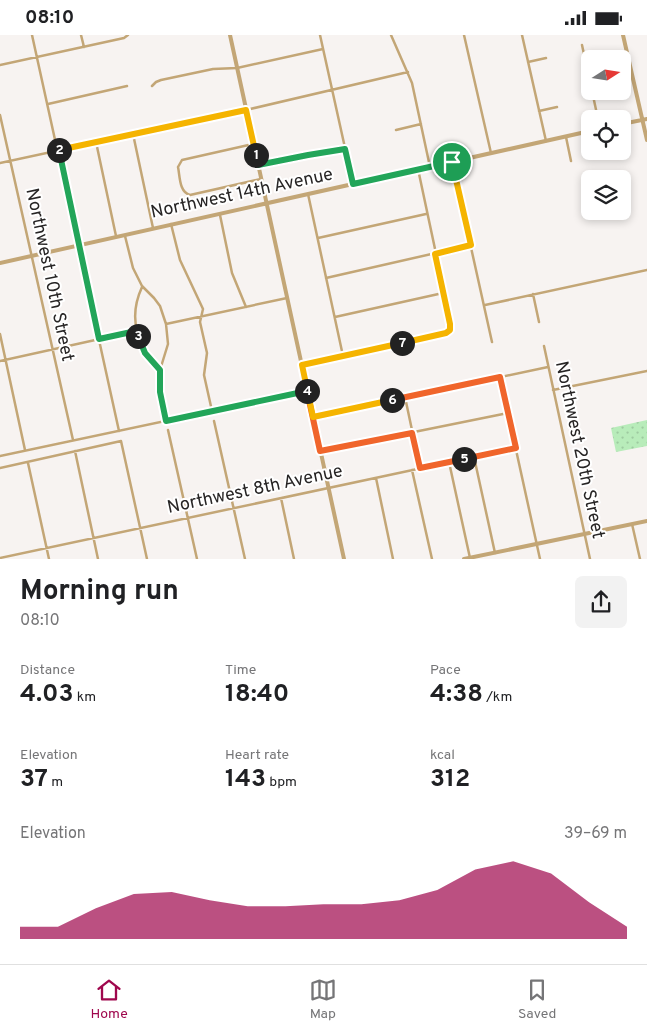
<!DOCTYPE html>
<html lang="en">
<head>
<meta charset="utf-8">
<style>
	:root { --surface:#fff; --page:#f2f2f2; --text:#202124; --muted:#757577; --line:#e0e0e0; --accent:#9f074d }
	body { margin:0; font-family:Overpass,sans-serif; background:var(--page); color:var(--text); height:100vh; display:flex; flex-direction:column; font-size:19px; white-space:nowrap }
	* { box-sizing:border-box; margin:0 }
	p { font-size:16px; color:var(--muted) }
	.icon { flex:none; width:28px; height:28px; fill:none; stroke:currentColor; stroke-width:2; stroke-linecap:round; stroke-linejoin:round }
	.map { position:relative; height:524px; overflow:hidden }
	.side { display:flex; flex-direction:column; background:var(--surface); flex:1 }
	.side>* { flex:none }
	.needle { width:32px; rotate:78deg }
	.buttons { position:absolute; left:581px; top:15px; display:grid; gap:10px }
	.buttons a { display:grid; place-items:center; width:50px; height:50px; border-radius:8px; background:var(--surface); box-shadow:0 2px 8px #0003; font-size:25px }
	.pin { position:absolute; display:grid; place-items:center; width:42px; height:42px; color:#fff; margin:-21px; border:2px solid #fff; border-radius:50%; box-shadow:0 1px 5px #0007 }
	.km { position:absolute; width:25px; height:25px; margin:-12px; border-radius:50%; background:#222; color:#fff; font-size:14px; line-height:25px; text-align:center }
	.round { display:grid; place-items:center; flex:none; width:52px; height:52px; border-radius:8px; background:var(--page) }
	.summary { display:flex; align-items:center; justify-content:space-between; height:85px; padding:0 20px }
	h1 { font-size:28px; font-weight:700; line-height:38px }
	.figures { display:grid; grid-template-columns:repeat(3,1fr); gap:8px; height:85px; padding:5px 20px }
	.figures div { display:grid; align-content:center }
	.figures b { font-size:25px; font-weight:700 }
	.figures small { font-size:14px; font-weight:400 }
	.figures p { font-size:14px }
	.chart { height:140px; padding:10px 20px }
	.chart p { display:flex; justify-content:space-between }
	.chart svg { width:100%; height:90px; margin-top:5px; fill:var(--accent); opacity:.7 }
	.status { display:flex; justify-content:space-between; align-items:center; height:35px; padding:0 25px; background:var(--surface); direction:ltr }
	.status svg { height:14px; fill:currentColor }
	.dock { display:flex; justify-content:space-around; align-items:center; height:70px; border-top:1px solid var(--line); background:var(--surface); font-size:14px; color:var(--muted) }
	.dock a { display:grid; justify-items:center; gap:2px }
	.dock .selected { color:var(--accent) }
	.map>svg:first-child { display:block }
</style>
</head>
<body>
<div class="status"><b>08:10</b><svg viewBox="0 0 49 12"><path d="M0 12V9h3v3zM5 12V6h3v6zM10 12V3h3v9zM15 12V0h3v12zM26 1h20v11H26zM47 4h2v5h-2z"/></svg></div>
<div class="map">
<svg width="647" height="524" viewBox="0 0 647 524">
	<defs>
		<pattern id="grass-dots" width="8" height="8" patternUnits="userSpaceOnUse" patternTransform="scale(1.25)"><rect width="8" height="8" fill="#b8ecba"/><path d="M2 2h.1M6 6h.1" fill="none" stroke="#9ecaa0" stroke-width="1.8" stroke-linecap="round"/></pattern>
	</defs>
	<rect width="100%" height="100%" fill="#f7f3f1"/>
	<!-- grass -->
	<path fill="url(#grass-dots)" d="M647,385V411L616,417L611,393Z"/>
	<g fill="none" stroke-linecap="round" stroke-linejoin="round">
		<!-- minor -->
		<path stroke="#c3a676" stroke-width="2.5" d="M32,0L119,396
			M81,0L84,12
			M320,0L353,149
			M391,0L412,48L430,132
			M464,0L491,118
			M522,0L546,106
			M582,10L590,47
			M528,27L546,23
			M0,30L124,3L128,0
			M152,51L156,47L161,45L213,34L237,33L323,14
			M592,56L598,84
			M48,69L127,51
			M539,76L557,72
			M0,80L73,405
			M396,95L421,89
			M133,99L153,193
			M566,102L571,126
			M96,107L116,201
			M253,109L182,125L178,132C180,141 179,157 190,160L261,144
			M452,127L492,307
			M0,128L246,75L408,37
			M258,130L308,120L345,114
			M308,159L343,321
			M220,180L232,238L246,272
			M171,189L180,225L203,274L200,287L207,318L204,340L212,376
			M125,201L133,233L142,251L154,263L160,271L166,289L168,309L160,335V357L166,386
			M318,203L426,179
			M326,243L471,210
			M142,252C127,285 138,309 160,335
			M533,259L539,287
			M485,270L647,235
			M335,282L443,258
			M166,289L287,263
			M0,299L25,415
			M544,311L590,524
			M0,326L136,296
			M302,329L446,298L450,295L451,289L418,134
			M500,342L540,524
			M553,355L647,336
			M405,362L420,433
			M313,382L548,332
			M214,386L245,524
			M168,395L197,524
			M75,416L98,524
			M320,416L508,378
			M0,421L307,356
			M474,422L495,518
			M449,427L470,523
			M28,428L49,524
			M0,433L121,406L147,524
			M412,435L432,524
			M376,443L393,524
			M281,463L294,524
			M632,489L640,524
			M0,523L516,413"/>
		<!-- tertiary -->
		<path stroke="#c3a676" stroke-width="4" d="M230,0L344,524
			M623,0L647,105
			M622,89L647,84
			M0,228L590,96
			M464,524L647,486"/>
	</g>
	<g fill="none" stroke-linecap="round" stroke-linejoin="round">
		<defs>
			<path id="split-1" d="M256,120L258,130L308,120L345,114L353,149L452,127"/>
			<path id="split-2" d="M59,115L246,75L256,120"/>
			<path id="split-3" d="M59,115L99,304L136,296L138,301"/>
			<path id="split-4" d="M138,301L145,318L160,335V357L166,386L307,356"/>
			<path id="split-5" d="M307,356L320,416L412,398L420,433L464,424"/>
			<path id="split-6" d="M392,365L500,342L516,413L464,424"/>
			<path id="split-7" d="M392,365L313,382L302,330L402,308"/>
			<path id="split-8" d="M402,308L446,298L450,295V289L435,219L471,210L452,127"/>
		</defs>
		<!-- split-1 casing -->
		<use href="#split-1" stroke="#fff" stroke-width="10"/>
		<!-- split-2 casing -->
		<use href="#split-2" stroke="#fff" stroke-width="10"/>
		<!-- split-3 casing -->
		<use href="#split-3" stroke="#fff" stroke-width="10"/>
		<!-- split-4 casing -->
		<use href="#split-4" stroke="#fff" stroke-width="10"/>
		<!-- split-5 casing -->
		<use href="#split-5" stroke="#fff" stroke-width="10"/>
		<!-- split-6 casing -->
		<use href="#split-6" stroke="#fff" stroke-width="10"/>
		<!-- split-7 casing -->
		<use href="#split-7" stroke="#fff" stroke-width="10"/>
		<!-- split-8 casing -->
		<use href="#split-8" stroke="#fff" stroke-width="10"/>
		<!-- split-1 -->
		<use href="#split-1" stroke="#22a559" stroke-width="6"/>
		<!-- split-2 -->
		<use href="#split-2" stroke="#f5b400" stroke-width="6"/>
		<!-- split-3 -->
		<use href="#split-3" stroke="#22a559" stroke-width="6"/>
		<!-- split-4 -->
		<use href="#split-4" stroke="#22a559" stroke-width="6"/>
		<!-- split-5 -->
		<use href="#split-5" stroke="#f0652b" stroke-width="6"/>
		<!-- split-6 -->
		<use href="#split-6" stroke="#f0652b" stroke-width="6"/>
		<!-- split-7 -->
		<use href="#split-7" stroke="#f5b400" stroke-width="6"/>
		<!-- split-8 -->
		<use href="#split-8" stroke="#f5b400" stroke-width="6"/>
	</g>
	<g text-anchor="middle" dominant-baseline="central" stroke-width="4" stroke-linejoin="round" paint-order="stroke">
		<!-- street labels -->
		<g font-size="18" fill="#272525" stroke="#fff">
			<text transform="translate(242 159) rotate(-12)">Northwest 14th Avenue</text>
			<text transform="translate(49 240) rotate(78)">Northwest 10th Street</text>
			<text transform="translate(579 415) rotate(78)">Northwest 20th Street</text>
			<text transform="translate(255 455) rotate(-12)">Northwest 8th Avenue</text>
		</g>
	</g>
</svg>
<div class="buttons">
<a><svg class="needle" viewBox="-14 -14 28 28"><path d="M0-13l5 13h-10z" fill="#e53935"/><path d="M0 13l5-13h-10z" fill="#757577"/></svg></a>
<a><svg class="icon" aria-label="locate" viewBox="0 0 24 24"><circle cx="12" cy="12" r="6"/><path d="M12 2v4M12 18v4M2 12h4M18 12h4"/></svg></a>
<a><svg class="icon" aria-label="layers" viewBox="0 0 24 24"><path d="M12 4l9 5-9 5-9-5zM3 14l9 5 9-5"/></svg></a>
</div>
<div class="pin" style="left:452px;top:127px;background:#1e9e55"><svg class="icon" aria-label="arrive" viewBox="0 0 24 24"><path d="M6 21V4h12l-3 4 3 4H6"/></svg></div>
<b class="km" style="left:256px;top:120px">1</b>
<b class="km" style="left:59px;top:115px">2</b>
<b class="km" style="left:138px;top:301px">3</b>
<b class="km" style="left:307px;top:356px">4</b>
<b class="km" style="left:464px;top:424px">5</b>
<b class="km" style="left:392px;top:365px">6</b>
<b class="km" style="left:402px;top:308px">7</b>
</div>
<section class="side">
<div class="summary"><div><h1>Morning run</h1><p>08:10</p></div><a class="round"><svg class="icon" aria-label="share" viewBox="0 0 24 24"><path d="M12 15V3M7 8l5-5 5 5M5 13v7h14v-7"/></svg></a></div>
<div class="figures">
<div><p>Distance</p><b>4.03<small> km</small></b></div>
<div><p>Time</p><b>18:40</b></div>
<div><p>Pace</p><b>4:38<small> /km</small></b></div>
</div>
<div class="figures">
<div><p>Elevation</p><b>37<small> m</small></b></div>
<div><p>Heart rate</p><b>143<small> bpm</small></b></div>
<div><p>kcal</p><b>312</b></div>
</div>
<div class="chart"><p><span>Elevation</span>39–69 m</p>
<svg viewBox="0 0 160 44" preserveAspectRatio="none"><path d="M0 44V38L10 38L20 29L30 22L40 21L50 25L60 28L70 28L80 27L90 27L100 25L110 20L120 10L130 6L140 12L150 26L160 38V44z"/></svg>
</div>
</section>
<nav class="dock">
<a class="selected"><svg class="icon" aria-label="home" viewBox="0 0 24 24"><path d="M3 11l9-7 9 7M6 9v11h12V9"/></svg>Home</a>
<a><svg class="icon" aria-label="map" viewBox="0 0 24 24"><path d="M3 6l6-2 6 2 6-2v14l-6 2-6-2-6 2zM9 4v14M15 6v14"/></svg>Map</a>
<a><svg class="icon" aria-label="saved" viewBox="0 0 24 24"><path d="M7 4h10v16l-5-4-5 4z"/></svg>Saved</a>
</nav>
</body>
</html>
